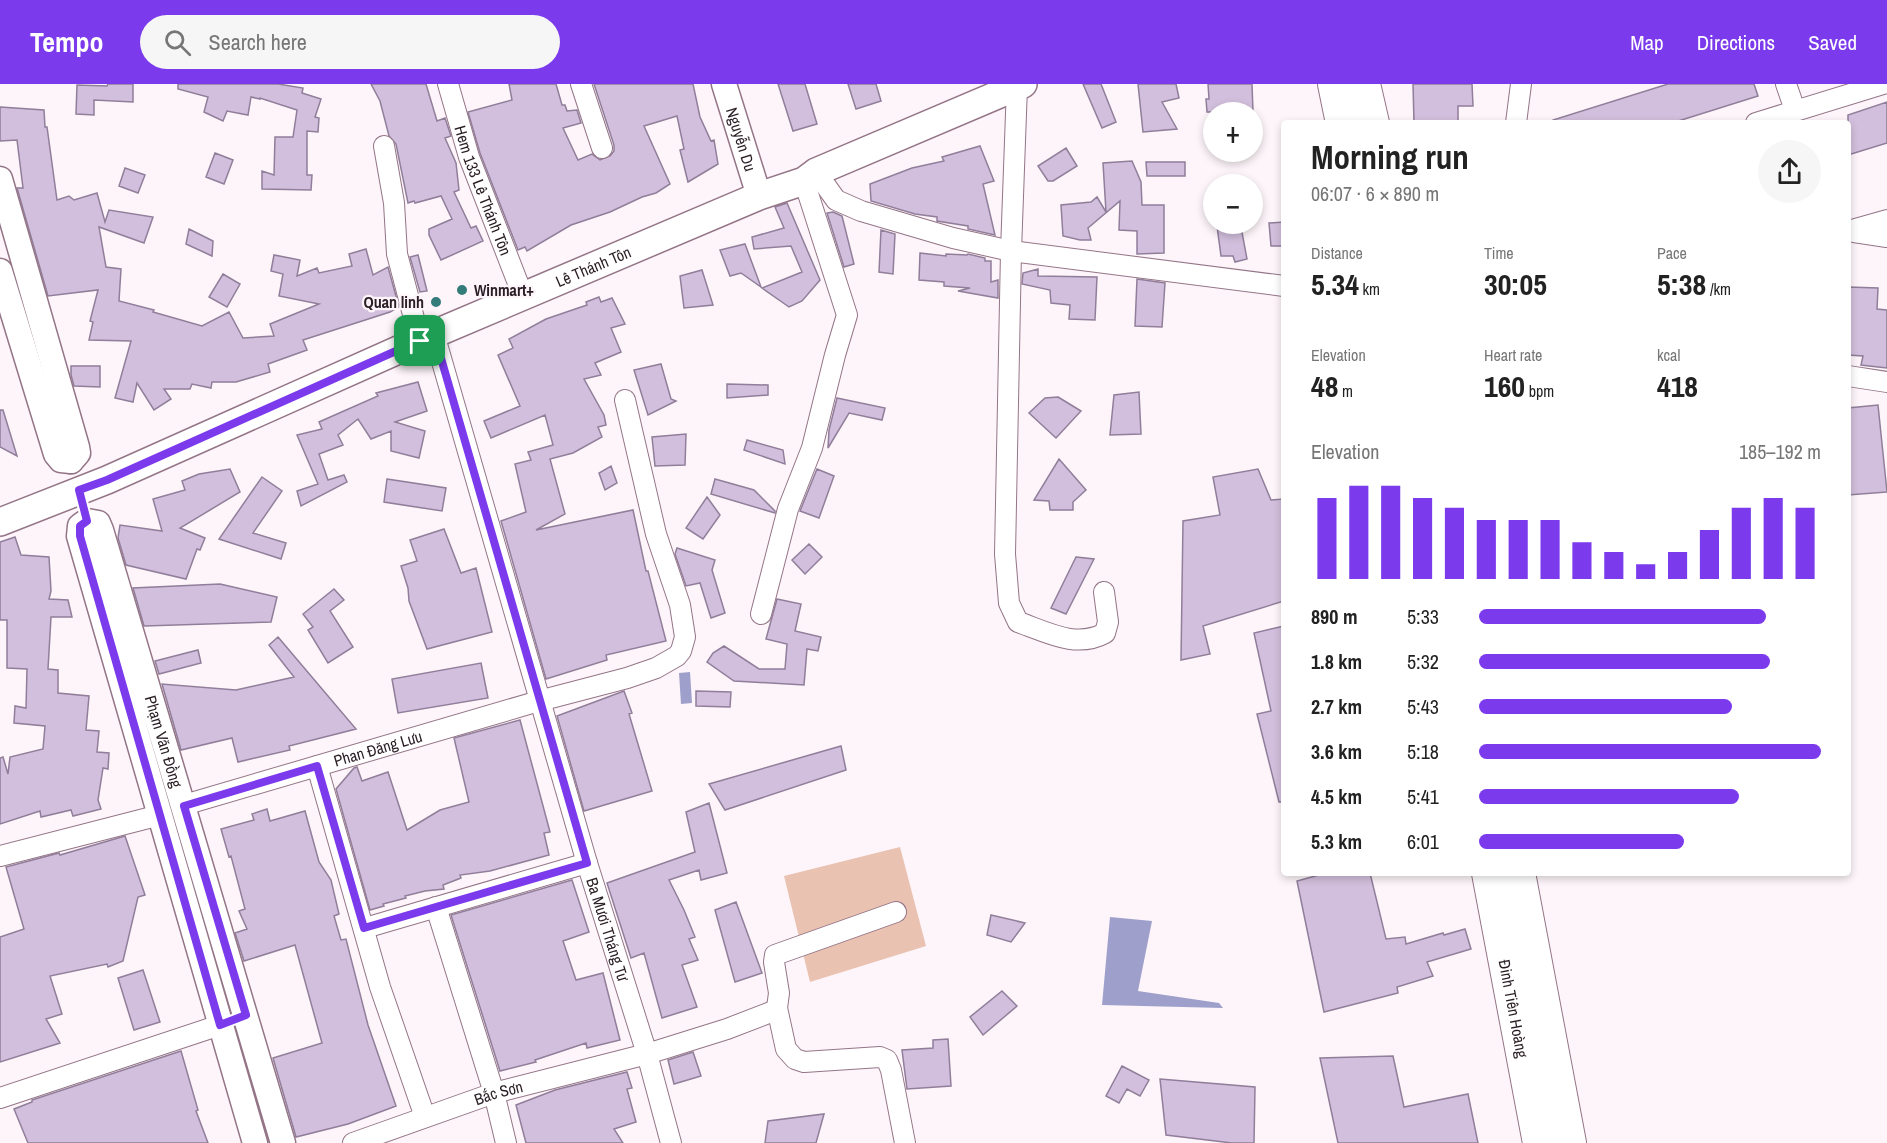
<!DOCTYPE html>
<html lang="en">
<head>
<meta charset="utf-8">
<style>
	:root { --surface:#fff; --page:#f6f6f6; --text:#222; --muted:#767676; --accent:#7c3aed }
	body { margin:0; font-family:"Archivo Narrow",sans-serif; background:var(--page); color:var(--text); height:100vh; display:flex; flex-direction:column; font-size:22px; white-space:nowrap }
	* { box-sizing:border-box; margin:0 }
	p { font-size:20px; color:var(--muted) }
	.icon { flex:none; width:33px; height:33px; fill:none; stroke:currentColor; stroke-width:2; stroke-linecap:round; stroke-linejoin:round }
	.map { position:relative; flex:1; overflow:hidden }
	.side { position:absolute; left:1281px; top:36px; width:570px; height:756px; display:flex; flex-direction:column; background:var(--surface); border-radius:6px; box-shadow:0 3px 9px #0003 }
	.side>* { flex:none }
	.tools { position:absolute; left:1203px; top:18px; display:grid; gap:12px }
	.tools a { display:grid; place-items:center; width:60px; height:60px; border-radius:50%; background:var(--surface); box-shadow:0 3px 9px #0003; font-size:30px }
	.pin { position:absolute; display:grid; place-items:center; width:51px; height:51px; color:#fff; margin:-26px; border-radius:12px; box-shadow:0 3px 9px #0006 }
	.round { display:grid; place-items:center; flex:none; width:63px; height:63px; border-radius:32px; background:var(--page) }
	.overview { display:flex; align-items:center; justify-content:space-between; height:102px; padding:0 30px }
	h1 { font-size:33px; font-weight:800; line-height:45px }
	.figures { display:grid; grid-template-columns:repeat(3,1fr); gap:9px; height:102px; padding:6px 30px }
	.figures div { display:grid; align-content:center }
	.figures b { font-size:30px; font-weight:800 }
	.figures small { font-size:16px; font-weight:400 }
	.figures p { font-size:16px }
	.chart { height:168px; padding:12px 30px }
	.chart p { display:flex; justify-content:space-between }
	.chart svg { width:100%; height:108px; margin-top:6px; stroke:var(--accent); stroke-width:6 }
	ul { padding:0 30px; list-style:none; font-size:20px }
	li { display:grid; grid-template-columns:96px 72px 1fr; align-items:center; height:45px }
	li i { height:15px; border-radius:8px; background:var(--accent) }
	header { display:flex; align-items:center; gap:36px; box-sizing:border-box; height:84px; padding:0 30px; background:var(--accent); color:#fff }
	header strong { font-size:28px }
	nav { display:flex; gap:33px; margin-inline-start:auto; font-size:21px }
	.search { width:420px; height:54px; background:var(--page); display:flex; align-items:center; gap:15px; box-sizing:border-box; padding:0 21px; border-radius:33px; color:var(--muted); font-size:22px }
	.map>svg:first-child { display:block }
</style>
</head>
<body>
<header>
<strong>Tempo</strong>
<div class="search"><svg class="icon" aria-label="search" viewBox="0 0 24 24"><circle cx="10" cy="10" r="6"/><path d="M15 15l6 6"/></svg>Search here</div>
<nav><a>Map</a><a>Directions</a><a>Saved</a></nav>
</header>
<div class="map">
<svg width="1887" height="1059" viewBox="0 0 1887 1059">
	<rect width="100%" height="100%" fill="#fdf5f9"/>
	<!-- green -->
	<path fill="#eac2b1" d="M900,763L926,862L810,898L784,792Z"/>
	<!-- water -->
	<path fill="#9ea0cb" d="M690,588L692,619L681,620L679,589Z
		M1110,833L1152,837L1138,907L1219,919L1223,924L1102,921Z"/>
	<!-- building -->
	<path fill="#d2bfdd" stroke="#907e9a" stroke-width="1.5" d="M108,0H133V18L94,16V31L76,30L77,1L107,2Z
		M178,0H278L303,4L302,9L321,15L315,33L319,34L318,48L307,47V91H312L311,106L262,105V87L274,91L275,53H293L297,26L260,14V15L251,13L248,31L227,27L223,37L204,28L208,13L178,5Z
		M371,0H426L437,37L445,34L451,52L445,54L456,79L459,106L454,108L471,144L476,142L483,157L441,176L429,151V145L452,135L441,112L415,119L414,117L408,119L396,60L389,52L380,17Z
		M509,0H556L562,21H565L567,27L577,26L581,39L563,44L578,76L592,70L600,76L610,72L614,67V61L594,0H693L700,33L711,57L714,56L718,80L688,98L680,66L684,65L677,32L644,42L670,100L656,109L642,113L610,128L571,141L527,167L525,163L518,166L480,69L468,28L512,16Z
		M778,0H805L817,40L793,47Z
		M848,0H876L881,17L856,25Z
		M1083,0H1101L1116,38L1102,44Z
		M1138,0H1176L1179,14L1162,18L1177,45L1143,48Z
		M1208,0H1252L1253,28H1207L1206,15H1209Z
		M1413,0H1472L1473,22H1458V39H1414Z
		M1668,0H1754L1758,12L1672,39H1553V36Z
		M1887,18V59L1848,71V31Z
		M0,23L44,26L45,43H47L57,116L69,112L74,116L97,109L105,138L109,126L153,133L144,159L99,143L106,183L121,185L119,217L154,226L153,228L202,242L229,228L243,254L274,252L270,240L319,220L279,212L283,190L271,187L274,171L300,176L297,192L317,184L319,189L352,182L349,170L366,165L373,191L388,183L399,223L390,228L303,256L307,266L268,280L270,288L236,298H212L211,304L192,300L190,305H164L171,315L154,326L137,299L133,318L115,314L131,257L89,256L93,238L90,237L98,206L48,212L17,104H23L17,56L0,57Z
		M980,62L994,97L983,100L995,151L968,145V142L937,137V133L915,130L871,117L870,100L912,84L944,77L942,73Z
		M1066,64L1077,82L1053,97H1048L1038,82Z
		M215,69L233,76L224,100L206,93Z
		M1132,77L1141,98L1142,121H1164V169L1137,170V147L1119,146L1120,117L1088,144L1091,156H1080L1063,152L1061,121L1091,118L1097,113L1106,128L1103,79Z
		M1146,78H1185V92H1147Z
		M125,84L145,91L138,109L119,102Z
		M787,119L820,196L802,217L789,223L762,204L802,188L791,162L754,165L752,153L784,144L775,123Z
		M833,128L842,132L854,180L844,183L827,129Z
		M1284,138V162H1271L1269,139Z
		M1217,142L1241,143L1247,175L1235,178L1233,172H1221Z
		M189,145L213,157L212,172L186,160Z
		M881,146L895,150L893,190L879,188Z
		M745,160L761,203L741,189L730,192L720,166Z
		M920,169L946,172V170L967,171L968,170L985,174V177H991V198L998,196V214L958,207L970,204L944,202V198L919,196Z
		M418,171L427,207L420,208L410,173Z
		M1038,185V192L1097,193L1095,236L1069,235L1070,221L1051,219L1050,206L1022,200L1023,189Z
		M702,186L713,221L684,224L680,192Z
		M223,190L240,200L227,223L209,213Z
		M1137,195L1165,199L1162,243L1135,242Z
		M1848,203L1878,204L1877,225L1887,226V284L1861,281L1863,272L1848,271Z
		M599,213L601,218L612,214L625,240L611,244L621,268L595,279L601,291L584,295L604,331L606,341L598,343L602,353L573,369L550,375L565,430L536,446L633,426L646,487H648L666,557L606,571L607,576L546,595L501,437L526,428L515,380L531,376L528,368L553,361L545,331L491,354L484,337L520,322L498,271L513,264L509,255L546,235L587,221L586,218Z
		M661,280L671,315L676,317L648,331L634,286Z
		M71,282H100V303L74,302L71,291Z
		M418,298L427,327L395,338L425,347L419,374L391,367V347L371,355L358,335L338,351L343,361L319,370L328,396L344,391L347,398L301,422L297,407L318,400L297,351L322,345L319,338L378,312L376,309Z
		M727,300L768,301V311L727,314Z
		M1139,308L1141,350L1110,351L1114,311Z
		M1058,313L1081,327L1056,354L1029,329L1045,314Z
		M837,314L885,324L882,336L849,329L828,364L829,346Z
		M1878,321L1887,408L1848,411V324Z
		M0,326H3L17,372L0,363Z
		M686,350L685,381L655,382L652,353Z
		M747,356L783,366L785,380L744,366Z
		M1059,375L1086,406L1073,418V426H1050L1049,417L1034,416Z
		M611,382L617,399L605,406L599,389Z
		M230,385L240,408L180,444L205,454L200,466L197,465L186,495L126,481L118,454L120,441L162,447L153,415L185,406L182,397L199,390Z
		M817,385L834,392L819,434L800,427Z
		M1258,385L1271,416L1284,415V517L1203,542L1210,570L1181,576L1183,437L1220,431L1213,393Z
		M262,393L282,407L253,449L286,459L281,475L219,455Z
		M387,395L446,404L442,427L384,418Z
		M715,395L754,406L775,427V429L711,410Z
		M707,413L720,431L703,455L686,444Z
		M444,445L461,489L476,484L492,548L427,565L409,517L408,504L401,482L417,477L410,456Z
		M15,453L21,471L49,473L51,507L49,515L68,516L72,533H51L48,585L58,586V609L89,612L86,646L99,647L97,668L109,669L108,685L103,684L98,716L101,725L73,732L71,726L41,733L40,727L0,740V674L3,673L8,690L10,673L43,665L45,642L14,639L15,622L26,624L27,585L7,584V536H0V458Z
		M809,460L822,473L805,490L792,476Z
		M677,464L715,476L712,486L725,529L711,534L700,499L686,502L675,470Z
		M1076,473L1094,475L1066,530L1051,524Z
		M220,500L277,513L271,538L144,542L133,504Z
		M334,505L344,516L330,527L353,563L328,579L308,546L313,543L303,530Z
		M777,515L801,520L795,547L821,553L818,567L807,565L804,601L734,597L707,578L713,569L724,562L759,585H785L787,560L766,555Z
		M1284,542V718H1279L1257,630L1271,627L1254,549Z
		M278,553L356,645L289,662L290,666L238,678L232,654L181,666L162,600L236,606L294,593L269,561Z
		M198,566L201,579L159,590L155,577Z
		M481,579L488,614L398,629L392,595Z
		M624,607L632,629L629,630L652,707L584,727L557,632Z
		M696,607L731,608L730,623L696,622Z
		M520,636L550,748L544,749L549,771L490,787L460,791L461,794L443,801L444,805L425,807L405,812L406,814L383,820L384,822L370,826L336,705L354,684L357,683L362,697L388,688L407,746L440,726L469,718L454,654Z
		M841,662L846,686L725,726L709,700Z
		M709,719L727,789L701,796L699,786L669,796L684,826L695,853L689,855L698,876L682,881L697,923L662,934L644,869L631,874L607,799L695,768L686,728Z
		M267,725L270,737L305,727L319,778L331,796L339,830L334,832L341,856L346,855L368,941L396,1022L348,1040L296,1053L273,974L322,959L295,861L244,877L235,849L247,845L239,827L245,825L231,772L229,773L221,745L254,736L252,730Z
		M125,752L145,811L138,813L123,877L108,883L107,880L50,892L62,930L46,935L60,959L0,978V853L24,845L6,783L59,769L60,771Z
		M1326,789H1370L1386,855L1405,853L1406,860L1443,849L1444,851L1465,845L1471,865L1427,878L1433,892L1397,903L1398,909L1324,928L1297,797Z
		M572,796L589,848L563,857L576,896L603,889L620,956L587,964L586,959L535,976L536,978L500,987L451,831Z
		M736,818L762,889L735,898L715,826Z
		M991,831L1025,839L1011,858L987,851Z
		M143,886L160,938L134,946L118,894Z
		M1002,907L1017,922L983,951L970,933Z
		M948,955L951,1002L907,1005L902,966L933,964V956Z
		M181,967L198,1026L196,1027L208,1059H28L14,1025L32,1018V1016Z
		M693,968L701,992L674,1000L668,976Z
		M1393,972L1404,1023L1468,1010L1478,1059H1338L1320,974Z
		M1122,982L1149,996L1140,1012L1127,1005L1119,1019L1106,1012Z
		M627,988L632,1004L627,1005L636,1038L614,1045L623,1059H526L516,1021L555,1006Z
		M1160,995L1255,1003L1254,1059H1232L1166,1051Z
		M824,1030L816,1059H765L768,1037Z"/>
	<g fill="none" stroke-linecap="round" stroke-linejoin="round">
		<defs>
			<g id="minor">
				<path id="s1" d="M448,0L469,73L523,212"/>
				<path d="M581,0L602,64"/>
				<path d="M1786,0L1795,26"/>
				<path d="M1017,2L1011,167L1005,470L1009,519L1018,538C1047,548 1076,565 1105,549L1108,538L1104,508"/>
				<path d="M1516,39L1521,0"/>
				<path d="M1756,39L1883,0"/>
				<path d="M384,62L394,119L397,170L420,257"/>
				<path d="M816,88L836,116L861,127L953,154L1011,167L1284,202"/>
				<path d="M1848,147L1887,136"/>
				<path d="M1854,148L1887,153"/>
				<path id="s2" d="M434,250L587,779L647,970L671,1059"/>
				<path d="M1848,292L1887,298"/>
				<path d="M761,530L788,425L812,364L835,271L847,231L804,97"/>
				<path d="M317,682L380,903L425,1033"/>
				<path id="s3" d="M184,721L539,617L627,594L656,584L677,572L681,567L685,553L680,521L656,450L625,316"/>
				<path d="M0,772L160,731"/>
				<path d="M436,823L494,1009L506,1059"/>
				<path d="M365,844L587,779"/>
				<path d="M777,924L786,965L795,975L804,978L880,973L887,976L891,986L905,1059"/>
				<path d="M0,1014L220,941"/>
				<path id="s4" d="M353,1059L494,1009L647,970L727,945L771,928L777,924L779,909L774,878L775,871L896,828"/>
			</g>
			<g id="tertiary">
				<path id="s5" d="M724,0L759,112"/>
				<path d="M0,95L77,363L78,369L71,377"/>
				<path d="M0,187L56,370L61,376L71,377"/>
				<path id="s6" d="M255,1059L79,452L80,442L87,437L98,439L101,446L283,1059"/>
			</g>
			<g id="secondary">
				<path id="s7" d="M0,438L107,396L434,250L759,112L804,97L816,88L1023,0"/>
			</g>
			<g id="trunk">
				<path d="M1334,0L1342,39"/>
				<path d="M1364,0L1373,39"/>
				<path id="s8" d="M1488,789L1539,1059"/>
				<path d="M1519,789L1570,1059"/>
			</g>
		</defs>
		<!-- minor casing -->
		<use href="#minor" stroke="#947587" stroke-width="22"/>
		<!-- tertiary casing -->
		<use href="#tertiary" stroke="#947587" stroke-width="27"/>
		<!-- secondary casing -->
		<use href="#secondary" stroke="#947587" stroke-width="30"/>
		<!-- trunk casing -->
		<use href="#trunk" stroke="#947587" stroke-width="34"/>
		<!-- minor -->
		<use href="#minor" stroke="#fff" stroke-width="20"/>
		<!-- tertiary -->
		<use href="#tertiary" stroke="#fff" stroke-width="24"/>
		<!-- secondary -->
		<use href="#secondary" stroke="#fff" stroke-width="27"/>
		<!-- trunk -->
		<use href="#trunk" stroke="#fff" stroke-width="32"/>
	</g>
	<g fill="none" stroke-linecap="round" stroke-linejoin="round">
		<defs>
			<path id="route" d="M434,250L587,779L364,844L317,682L184,722L246,931L220,941L80,452V442L87,437L79,406L107,396Z"/>
		</defs>
		<!-- route casing -->
		<use href="#route" stroke="#fff" stroke-width="12"/>
		<!-- route -->
		<use href="#route" stroke="#7c3aed" stroke-width="8"/>
	</g>
	<!-- markers -->
	<g fill="#337c79" stroke="#fdf5f9" stroke-width="2">
		<circle cx="462" cy="206" r="6"/>
		<circle cx="436" cy="218" r="6"/>
	</g>
	<g text-anchor="middle" dominant-baseline="central" stroke-width="4.5" stroke-linejoin="round" paint-order="stroke">
		<!-- street labels -->
		<g font-size="16" fill="#2a1e25" stroke="#fdf5f9">
			<text stroke="none"><textPath href="#s5" startOffset="58">Nguyễn Du</textPath></text>
			<text stroke="none"><textPath href="#s1" startOffset="112">Hem 133 Lê Thánh Tôn</textPath></text>
			<text stroke="none"><textPath href="#s7" startOffset="646">Lê Thánh Tôn</textPath></text>
			<text stroke="none"><textPath href="#s6" startOffset="890">Phạm Văn Đồng</textPath></text>
			<text stroke="none"><textPath href="#s3" startOffset="202">Phan Đăng Lưu</textPath></text>
			<text stroke="none"><textPath href="#s2" startOffset="620">Ba Mươi Tháng Tư</textPath></text>
			<text stroke="none"><textPath href="#s8" startOffset="138">Đinh Tiên Hoàng</textPath></text>
			<text stroke="none"><textPath href="#s4" startOffset="154">Bắc Sơn</textPath></text>
		</g>
		<!-- poi labels -->
		<g font-size="16" font-weight="bold" fill="#2a1e25" stroke="#fdf5f9" text-anchor="start">
			<text x="474" y="206">Winmart+</text>
			<text x="424" y="218" text-anchor="end">Quan linh</text>
		</g>
	</g>
</svg>
<div class="tools">
<a>+</a>
<a>−</a>
</div>
<div class="pin" style="left:420px;top:257px;background:#1e9e55"><svg class="icon" aria-label="arrive" viewBox="0 0 24 24"><path d="M6 21V4h12l-3 4 3 4H6"/></svg></div>
<section class="side">
<div class="overview"><div><h1>Morning run</h1><p>06:07 · 6 × 890 m</p></div><a class="round"><svg class="icon" aria-label="share" viewBox="0 0 24 24"><path d="M12 15V3M7 8l5-5 5 5M5 13v7h14v-7"/></svg></a></div>
<div class="figures">
<div><p>Distance</p><b>5.34<small> km</small></b></div>
<div><p>Time</p><b>30:05</b></div>
<div><p>Pace</p><b>5:38<small> /km</small></b></div>
</div>
<div class="figures">
<div><p>Elevation</p><b>48<small> m</small></b></div>
<div><p>Heart rate</p><b>160<small> bpm</small></b></div>
<div><p>kcal</p><b>418</b></div>
</div>
<div class="chart"><p><span>Elevation</span>185–192 m</p>
<svg viewBox="0 0 160 44" preserveAspectRatio="none"><path d="M5 44V11M15 44V6M25 44V6M35 44V11M45 44V15M55 44V20M65 44V20M75 44V20M85 44V29M95 44V33M105 44V38M115 44V33M125 44V24M135 44V15M145 44V11M155 44V15"/></svg>
</div>
<ul>
<li><b>890 m</b>5:33<i style="width:84%"></i></li>
<li><b>1.8 km</b>5:32<i style="width:85%"></i></li>
<li><b>2.7 km</b>5:43<i style="width:74%"></i></li>
<li><b>3.6 km</b>5:18<i style="width:100%"></i></li>
<li><b>4.5 km</b>5:41<i style="width:76%"></i></li>
<li><b>5.3 km</b>6:01<i style="width:60%"></i></li>
</ul>
</section>
</div>
</body>
</html>
